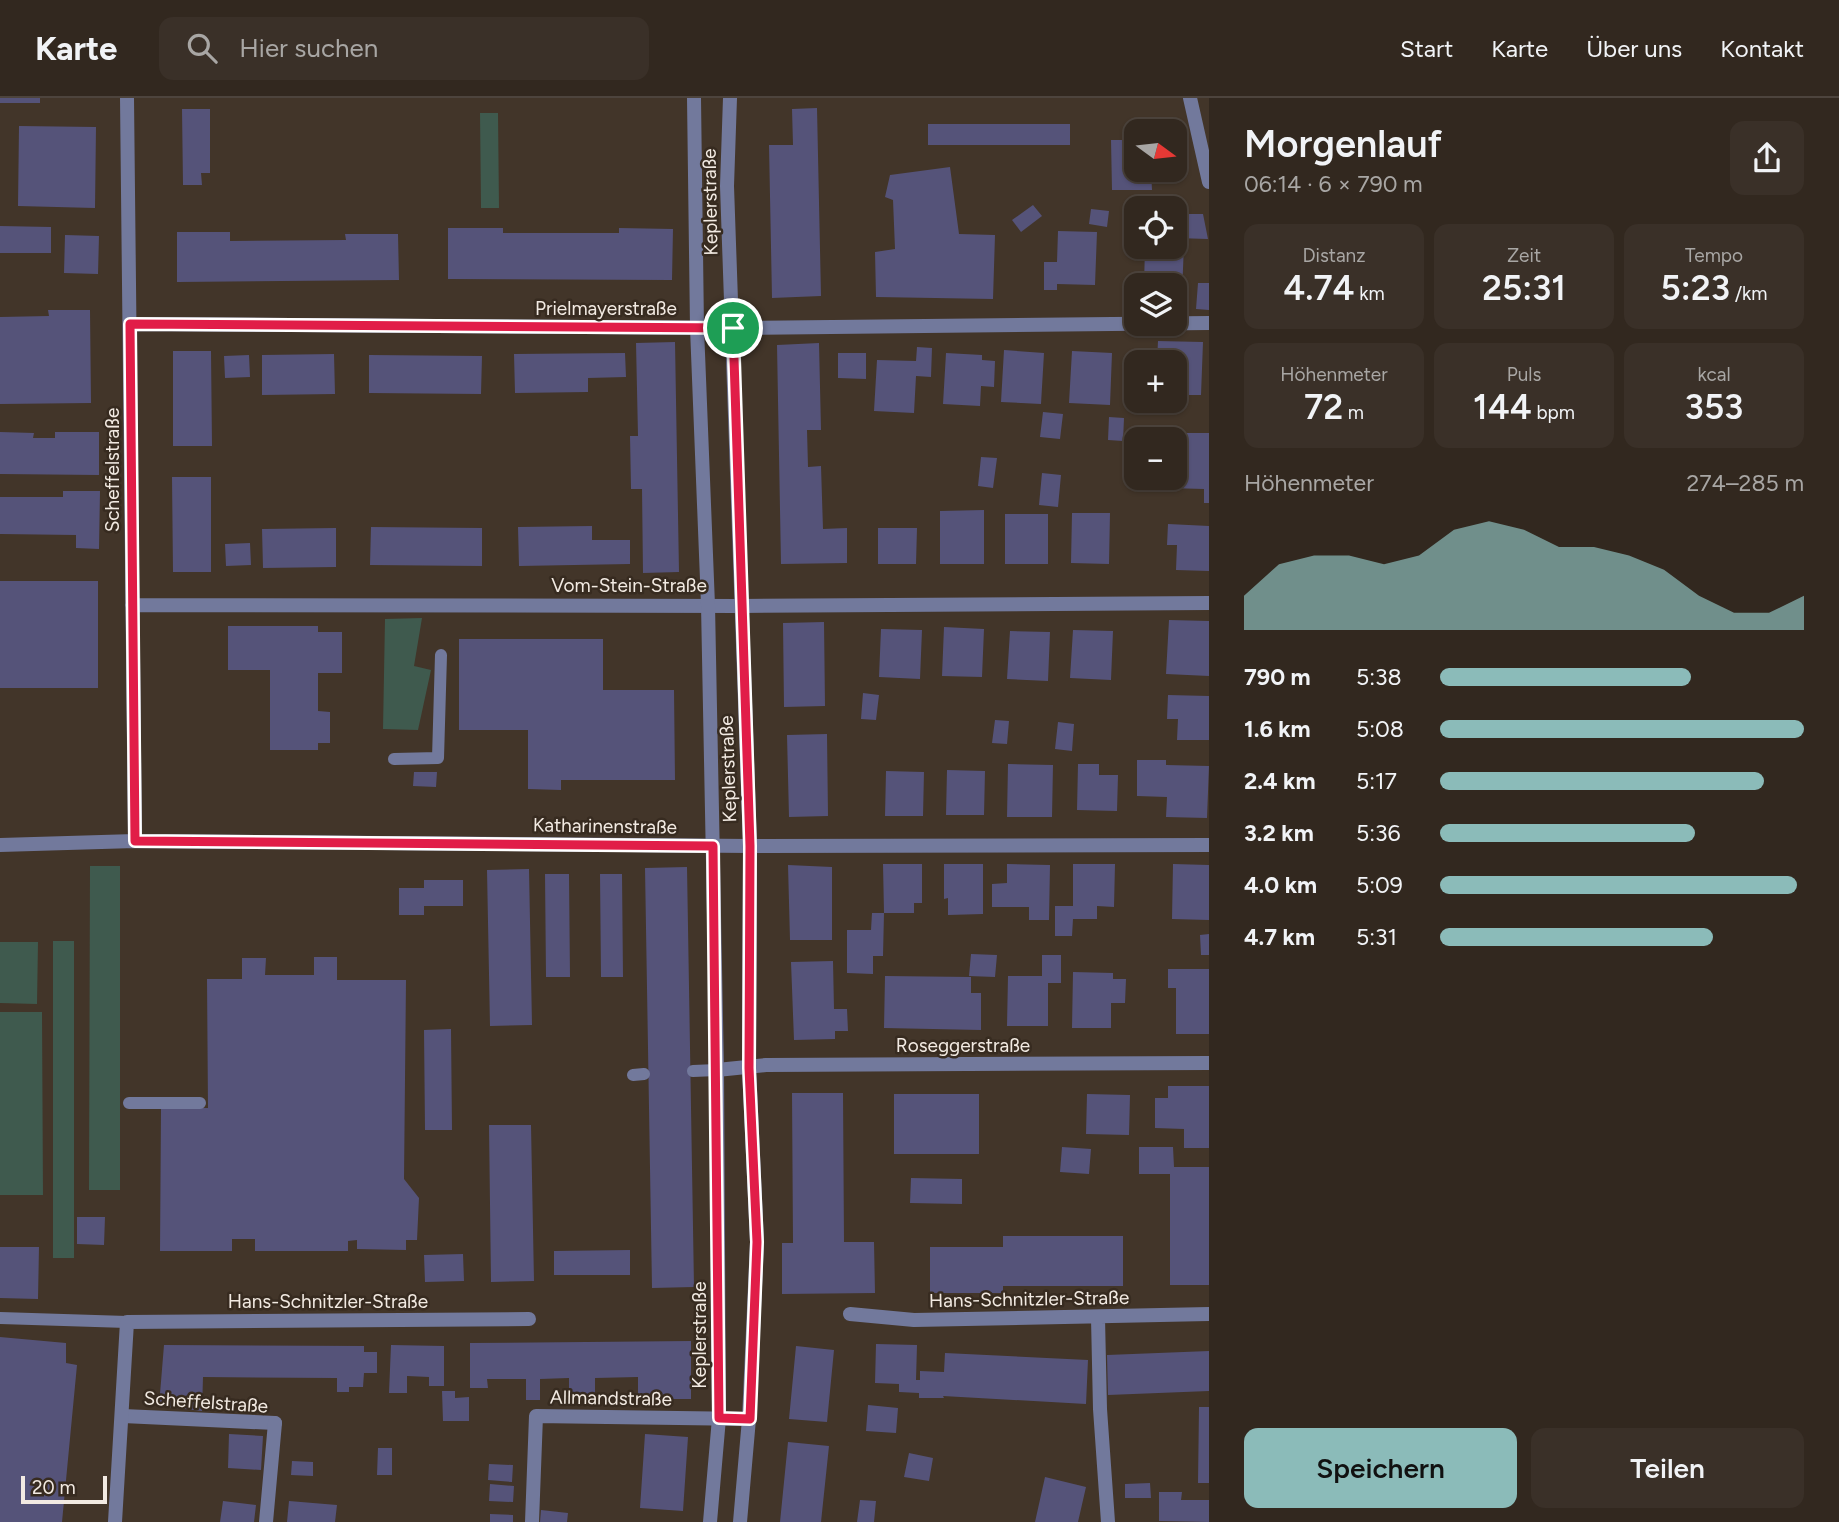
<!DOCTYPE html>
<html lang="de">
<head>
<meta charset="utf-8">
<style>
	:root { --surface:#32281f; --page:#3a3028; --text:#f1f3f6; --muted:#a8a6a4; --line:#4d443d; --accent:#8bbbb9 }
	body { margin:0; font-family:Figtree,sans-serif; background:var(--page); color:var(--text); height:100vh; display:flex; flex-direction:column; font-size:26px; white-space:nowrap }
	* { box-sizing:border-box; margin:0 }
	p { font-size:23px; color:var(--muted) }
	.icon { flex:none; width:38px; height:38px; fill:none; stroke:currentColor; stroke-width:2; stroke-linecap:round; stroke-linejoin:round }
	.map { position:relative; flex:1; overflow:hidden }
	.drawer { display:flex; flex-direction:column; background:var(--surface); width:630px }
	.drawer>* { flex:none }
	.needle { width:46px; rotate:105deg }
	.tools { position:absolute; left:1124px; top:21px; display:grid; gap:14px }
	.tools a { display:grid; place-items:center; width:63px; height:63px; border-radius:14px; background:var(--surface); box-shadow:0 2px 5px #0004,0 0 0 2px var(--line); font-size:35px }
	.scale { position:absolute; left:21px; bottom:18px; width:86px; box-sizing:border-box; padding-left:7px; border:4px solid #f2eae2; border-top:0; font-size:19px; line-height:24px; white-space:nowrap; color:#f2eae2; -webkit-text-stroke:5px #372b20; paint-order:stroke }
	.pin { position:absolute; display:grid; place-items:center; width:60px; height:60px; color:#fff; margin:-30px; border:4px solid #fff; border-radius:50%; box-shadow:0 2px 7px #0007 }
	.round { display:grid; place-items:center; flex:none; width:74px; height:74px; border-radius:14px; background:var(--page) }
	.headline { display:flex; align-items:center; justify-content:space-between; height:119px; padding:0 35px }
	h1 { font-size:38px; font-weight:600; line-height:52px }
	.figures { display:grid; grid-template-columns:repeat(3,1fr); gap:10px; height:119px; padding:7px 35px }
	.figures div { display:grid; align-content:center; border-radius:14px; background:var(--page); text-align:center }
	.figures b { font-size:35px; font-weight:600 }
	.figures small { font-size:19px; font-weight:400 }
	.figures p { font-size:19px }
	.chart { height:196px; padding:14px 35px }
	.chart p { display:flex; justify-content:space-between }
	.chart svg { width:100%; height:126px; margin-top:7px; fill:var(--accent); opacity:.7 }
	.action { display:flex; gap:14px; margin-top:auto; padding:14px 35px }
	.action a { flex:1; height:80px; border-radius:14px; background:var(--accent); color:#111; font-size:28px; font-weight:600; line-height:80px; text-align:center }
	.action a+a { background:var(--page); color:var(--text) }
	ul { padding:0 35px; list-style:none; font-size:23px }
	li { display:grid; grid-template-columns:112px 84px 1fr; align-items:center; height:52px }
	li i { height:18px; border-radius:9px; background:var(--accent) }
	header { display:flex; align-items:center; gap:42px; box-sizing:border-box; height:98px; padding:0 35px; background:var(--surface); border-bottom:2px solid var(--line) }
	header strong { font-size:33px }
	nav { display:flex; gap:38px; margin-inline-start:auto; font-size:24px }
	.search { width:490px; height:63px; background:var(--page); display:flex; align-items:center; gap:18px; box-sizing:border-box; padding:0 24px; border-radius:14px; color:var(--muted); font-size:26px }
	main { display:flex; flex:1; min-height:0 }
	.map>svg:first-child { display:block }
</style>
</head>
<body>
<header>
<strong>Karte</strong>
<div class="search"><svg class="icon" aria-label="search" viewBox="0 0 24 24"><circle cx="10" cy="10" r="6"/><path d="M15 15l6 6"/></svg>Hier suchen</div>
<nav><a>Start</a><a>Karte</a><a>Über uns</a><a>Kontakt</a></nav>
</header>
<main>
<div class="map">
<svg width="1209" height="1424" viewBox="0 0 1209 1424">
	<rect width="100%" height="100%" fill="#423529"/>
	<!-- green -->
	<path fill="#3f5a4e" d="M480,15H498L499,110H481Z
		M422,520L414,568L431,572L418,632L383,631L385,521Z
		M90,768H120V1092H89Z
		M53,843H74V1160H53Z
		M0,844H38L37,906L0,905Z
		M0,914H42L43,1097H0Z"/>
	<!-- building -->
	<path fill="#555379" d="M0,0H40V5H0Z
		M817,10L821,198L772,200L769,47H793L792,11Z
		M182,11H210V75H201L202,87H183Z
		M928,26H1070V47H928Z
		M19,28L96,29L95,110L18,108Z
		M1111,42H1136V72H1151L1152,92H1112Z
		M950,69L959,136L995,137L993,201L876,199L875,154L895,151L893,102L885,99L890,77Z
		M1160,103H1185L1183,116H1203L1208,141L1176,140L1174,110H1161Z
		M1033,107L1042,118L1021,134L1012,122Z
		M1091,111L1109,113L1107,129L1089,126Z
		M0,128L51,129V155H0Z
		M448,130H503V135H619V130L673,131L672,182L448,181Z
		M1058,133L1097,134L1095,187L1057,186V192H1044V164H1057Z
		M177,134H230V143L346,142L345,136H398L399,182L177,184Z
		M65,137L99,138L98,176L64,175Z
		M1174,146H1184L1182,196L1174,195V187H1144L1145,149H1174Z
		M1198,185H1209V212L1196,211Z
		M48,212H90L91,305L0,306V219L49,218Z
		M1158,243L1203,244L1201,297H1182V313L1156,312V303H1174V264H1157Z
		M675,244L679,474L643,475L642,391H631L630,338H638L636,245Z
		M819,245L821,332H807L808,369L821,368L823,431L847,430V465L781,466L777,247Z
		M917,249L932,250L931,279L916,278L914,315L874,313L877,262L916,263Z
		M1004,252L1044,255L1041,306L1001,304Z
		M173,253H211L212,348H173Z
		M1072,253L1112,255L1110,307L1069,305Z
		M625,255L626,279L588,280V294L515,295L514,256Z
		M838,255H866V281L838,280Z
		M946,255L982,257V262L995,263L994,289L981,288L980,308L943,306Z
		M334,256L335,296L262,297V257Z
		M249,257L250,279L225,280L224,258Z
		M369,257L482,258L481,296L369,295Z
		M1043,314L1063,316L1060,341L1040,339Z
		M1109,319L1124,320L1123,343L1108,342Z
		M0,334L34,335L33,340H55V334H99V377L0,376Z
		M1168,335H1209V405H1204V391L1168,390V380H1174V341H1168Z
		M981,359L997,360L993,390L978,388Z
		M1042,375L1061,377L1058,409L1039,407Z
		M172,379H211V474H173Z
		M63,393H100L99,451L76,450V437L0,436V399H63Z
		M984,412V466H940V413Z
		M1072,415H1110L1109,466L1071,465Z
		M1005,416H1048V466H1005Z
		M1168,426L1209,428V473L1176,472L1177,447H1167Z
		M592,428V442H630V466L519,468L518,429Z
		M371,429L482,430V468L370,467Z
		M336,430V469L263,470L262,431Z
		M878,430H917L916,466H878Z
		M250,445L251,467L226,468L225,446Z
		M0,483H98V590H0Z
		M1169,522L1209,523V578L1166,576Z
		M824,524L825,608L784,609L783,525Z
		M228,528H318V534H342V575H318V613L330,614V645H318V652H270V572H228Z
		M944,529L984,531L982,579L942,578Z
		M881,531L922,532L920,581L879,579Z
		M1073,532L1113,533L1111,582L1070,580Z
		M1010,533L1050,534L1048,583L1007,581Z
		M459,541H603V592H674L675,682H561V692L528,691V632H459Z
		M863,595L879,597L876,622L861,621Z
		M1168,597L1209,598V642H1177L1178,621H1167Z
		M995,622L1009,623L1007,646L992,645Z
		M1058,624L1074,626L1072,653L1055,651Z
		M827,636L828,718L789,719L787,637Z
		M1137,662H1166V667L1209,668L1207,720L1166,719L1167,699L1137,698Z
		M1008,666L1053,667L1052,719H1007Z
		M1078,666H1099V677H1118L1117,713L1077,712Z
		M947,672L985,673L984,717H946Z
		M886,673L924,674L923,718H885Z
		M414,674H437L436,689L413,688Z
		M883,766H922V805H914V815H884L883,858H873V876L847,875V832H871L872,815H884Z
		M944,766H983V816L948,817V800L944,801Z
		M1007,766L1050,767L1049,822H1029V809H992V786L1007,785Z
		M1073,766H1115L1114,809L1097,808V821H1073L1072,838H1055V808H1073Z
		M1173,766L1209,767V822L1172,821Z
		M788,767L832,769V842H790Z
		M687,769L694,1189L652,1190L645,770Z
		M529,771L532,927L490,928L487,772Z
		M545,776H569L570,879H546Z
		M600,776H622L623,879H601Z
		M424,782H463V808H424V817H399V790H424Z
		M1209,836V857H1201L1200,837Z
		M971,856L997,857L995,879L969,878Z
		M1042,857H1061V885H1048V928H1007L1008,878H1042Z
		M314,859H337V882H406L404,1081L419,1100L417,1142H406V1152L357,1151V1142L348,1143V1153H255V1141H232V1153H160L161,1010H208L207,881H242V860H266L265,877H314Z
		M833,863L834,911H847L848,933H835V941L794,942L791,864Z
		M1168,871H1209V936H1176V890H1168Z
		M1073,874L1113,875V881H1126L1125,905H1111V930H1072Z
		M885,878L971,879V895H981V932L884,930Z
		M451,931L452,1032H425L424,932Z
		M1168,988H1209V1050H1184V1031L1155,1030V1000H1168Z
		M792,995H843L844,1144H874L875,1195L782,1196V1145H793Z
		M894,996H979V1056H894Z
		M1087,996L1130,997L1129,1037L1086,1036Z
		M489,1027H531L534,1183L491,1184Z
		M1062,1049L1091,1051L1089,1076L1060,1074Z
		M1139,1049H1173L1174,1069H1209V1187H1170V1076H1139Z
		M911,1080L962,1081V1106L910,1105Z
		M77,1119H105L104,1147L77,1146Z
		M1003,1138H1123V1188H1003V1195H930V1149H1003Z
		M0,1149H39L38,1201L0,1200Z
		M630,1152V1177H554V1153Z
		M463,1156L464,1183L425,1184L424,1157Z
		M0,1239L66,1245V1265L77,1267L62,1424H0Z
		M691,1243V1301H638V1279L595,1280V1300H569V1280L540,1281V1302H526V1281H487L488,1290H470V1245Z
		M876,1246L917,1247L916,1282H920V1273L944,1274L945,1255L1088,1262L1086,1306L943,1298L944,1300H919V1295L899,1294V1286L875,1285Z
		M164,1247L364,1248V1254H377V1275H364L363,1289H349V1294H337V1280L203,1279L202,1313L159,1308Z
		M391,1247L444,1248V1288H429V1279L407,1278V1295H389Z
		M796,1248L834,1252L827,1324L789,1321Z
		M1209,1253V1293L1108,1297L1107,1257Z
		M442,1293H455V1300L469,1299V1323H443Z
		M868,1307L898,1310L896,1335L866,1333Z
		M1199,1309H1209V1385H1198Z
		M229,1336L263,1338L261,1372L228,1370Z
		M645,1336L688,1339L683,1413L640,1410Z
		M788,1344L829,1348L821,1424H780Z
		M378,1350H392V1377H377Z
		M909,1355L933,1360L929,1383L904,1379Z
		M292,1363L313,1364V1378L291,1377Z
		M489,1366L513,1367L512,1384L488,1382Z
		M1045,1379L1086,1389L1078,1424H1035Z
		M1150,1385L1151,1400H1125V1386Z
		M490,1386L514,1388L513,1404L489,1403Z
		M1159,1394H1182L1181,1402H1209V1424L1159,1423Z
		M860,1402L876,1403L874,1424H857Z
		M223,1403L256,1407L254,1424H220Z
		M289,1403L337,1407L335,1424H287Z
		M541,1412L568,1415L567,1424H540Z
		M490,1416L513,1417V1424H490Z"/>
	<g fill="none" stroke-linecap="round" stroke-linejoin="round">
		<!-- service -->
		<path stroke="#72799c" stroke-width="12" d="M394,661L438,660L441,557
			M693,973L717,972
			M633,977L644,976
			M129,1005H200
			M0,1220L127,1224"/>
		<!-- pedestrian -->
		<path stroke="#72799c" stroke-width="14" d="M123,1318L275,1325"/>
		<!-- minor -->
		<path stroke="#72799c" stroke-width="14" d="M127,0L135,743
			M1190,0L1209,84
			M130,226L733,230L1209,225
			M132,507L741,508L1209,505
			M0,747L135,743L750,748L1209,747
			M717,972L766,967L1209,965
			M850,1216L914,1222L1209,1216
			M1098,1220L1100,1311L1108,1424
			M115,1424L127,1224L529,1221
			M266,1424L275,1325
			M532,1424L536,1318L749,1321"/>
		<!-- tertiary -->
		<path stroke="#72799c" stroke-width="14" d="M694,0L697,230L708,507L717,972L719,1320L710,1424
			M730,0L727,88L750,748L749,970L757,1144L749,1321L740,1424"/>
	</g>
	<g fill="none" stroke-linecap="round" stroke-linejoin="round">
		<defs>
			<path id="route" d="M130,226L733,230L750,748L749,970L757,1144L750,1321L719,1320L713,748L135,743Z"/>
		</defs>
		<!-- route casing -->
		<use href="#route" stroke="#fff" stroke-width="14"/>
		<!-- route -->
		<use href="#route" stroke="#e11d48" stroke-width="9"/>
	</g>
	<g text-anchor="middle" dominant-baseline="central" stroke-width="5" stroke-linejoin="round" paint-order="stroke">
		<!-- street labels -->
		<g font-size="19" fill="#f2eae2" stroke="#372b20">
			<text transform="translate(710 104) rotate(-91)">Keplerstraße</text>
			<text x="606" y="210">Prielmayerstraße</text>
			<text transform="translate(112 372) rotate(-90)">Scheffelstraße</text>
			<text x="629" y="487">Vom-Stein-Straße</text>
			<text transform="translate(728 671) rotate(-92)">Keplerstraße</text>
			<text transform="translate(605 728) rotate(1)">Katharinenstraße</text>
			<text x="963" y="947">Roseggerstraße</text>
			<text transform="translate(1029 1201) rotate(-1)">Hans-Schnitzler-Straße</text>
			<text x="328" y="1203">Hans-Schnitzler-Straße</text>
			<text transform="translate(699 1237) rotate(-90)">Keplerstraße</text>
			<text transform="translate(611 1300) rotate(1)">Allmandstraße</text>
			<text transform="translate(206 1304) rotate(4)">Scheffelstraße</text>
		</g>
	</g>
</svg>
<div class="tools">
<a><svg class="needle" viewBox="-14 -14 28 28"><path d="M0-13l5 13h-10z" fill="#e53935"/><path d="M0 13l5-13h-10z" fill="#a8a6a4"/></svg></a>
<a><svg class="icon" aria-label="locate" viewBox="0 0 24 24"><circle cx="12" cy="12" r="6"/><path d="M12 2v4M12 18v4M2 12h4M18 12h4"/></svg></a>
<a><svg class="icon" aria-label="layers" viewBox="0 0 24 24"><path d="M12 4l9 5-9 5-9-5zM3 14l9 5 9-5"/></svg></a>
<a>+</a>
<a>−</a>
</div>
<div class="scale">20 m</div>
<div class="pin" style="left:733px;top:230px;background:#1e9e55"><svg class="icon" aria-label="arrive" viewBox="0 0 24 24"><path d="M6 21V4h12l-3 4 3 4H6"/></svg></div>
</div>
<section class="drawer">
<div class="headline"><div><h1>Morgenlauf</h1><p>06:14 · 6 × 790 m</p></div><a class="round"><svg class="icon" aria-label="share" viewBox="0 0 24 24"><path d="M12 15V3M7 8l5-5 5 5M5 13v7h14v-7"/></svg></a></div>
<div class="figures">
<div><p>Distanz</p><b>4.74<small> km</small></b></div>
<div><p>Zeit</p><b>25:31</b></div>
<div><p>Tempo</p><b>5:23<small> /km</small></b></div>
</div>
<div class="figures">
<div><p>Höhenmeter</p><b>72<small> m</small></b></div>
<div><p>Puls</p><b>144<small> bpm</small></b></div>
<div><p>kcal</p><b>353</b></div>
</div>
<div class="chart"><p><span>Höhenmeter</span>274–285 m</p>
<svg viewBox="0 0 160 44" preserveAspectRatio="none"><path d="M0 44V32L10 21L20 18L30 18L40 21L50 18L60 9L70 6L80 9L90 15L100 15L110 18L120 23L130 32L140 38L150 38L160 32V44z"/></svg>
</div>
<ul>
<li><b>790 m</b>5:38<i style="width:69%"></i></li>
<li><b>1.6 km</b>5:08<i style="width:100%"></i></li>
<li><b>2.4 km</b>5:17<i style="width:89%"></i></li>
<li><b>3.2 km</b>5:36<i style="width:70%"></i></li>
<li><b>4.0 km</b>5:09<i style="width:98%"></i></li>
<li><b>4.7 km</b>5:31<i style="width:75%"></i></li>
</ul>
<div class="action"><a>Speichern</a><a>Teilen</a></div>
</section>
</main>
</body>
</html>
